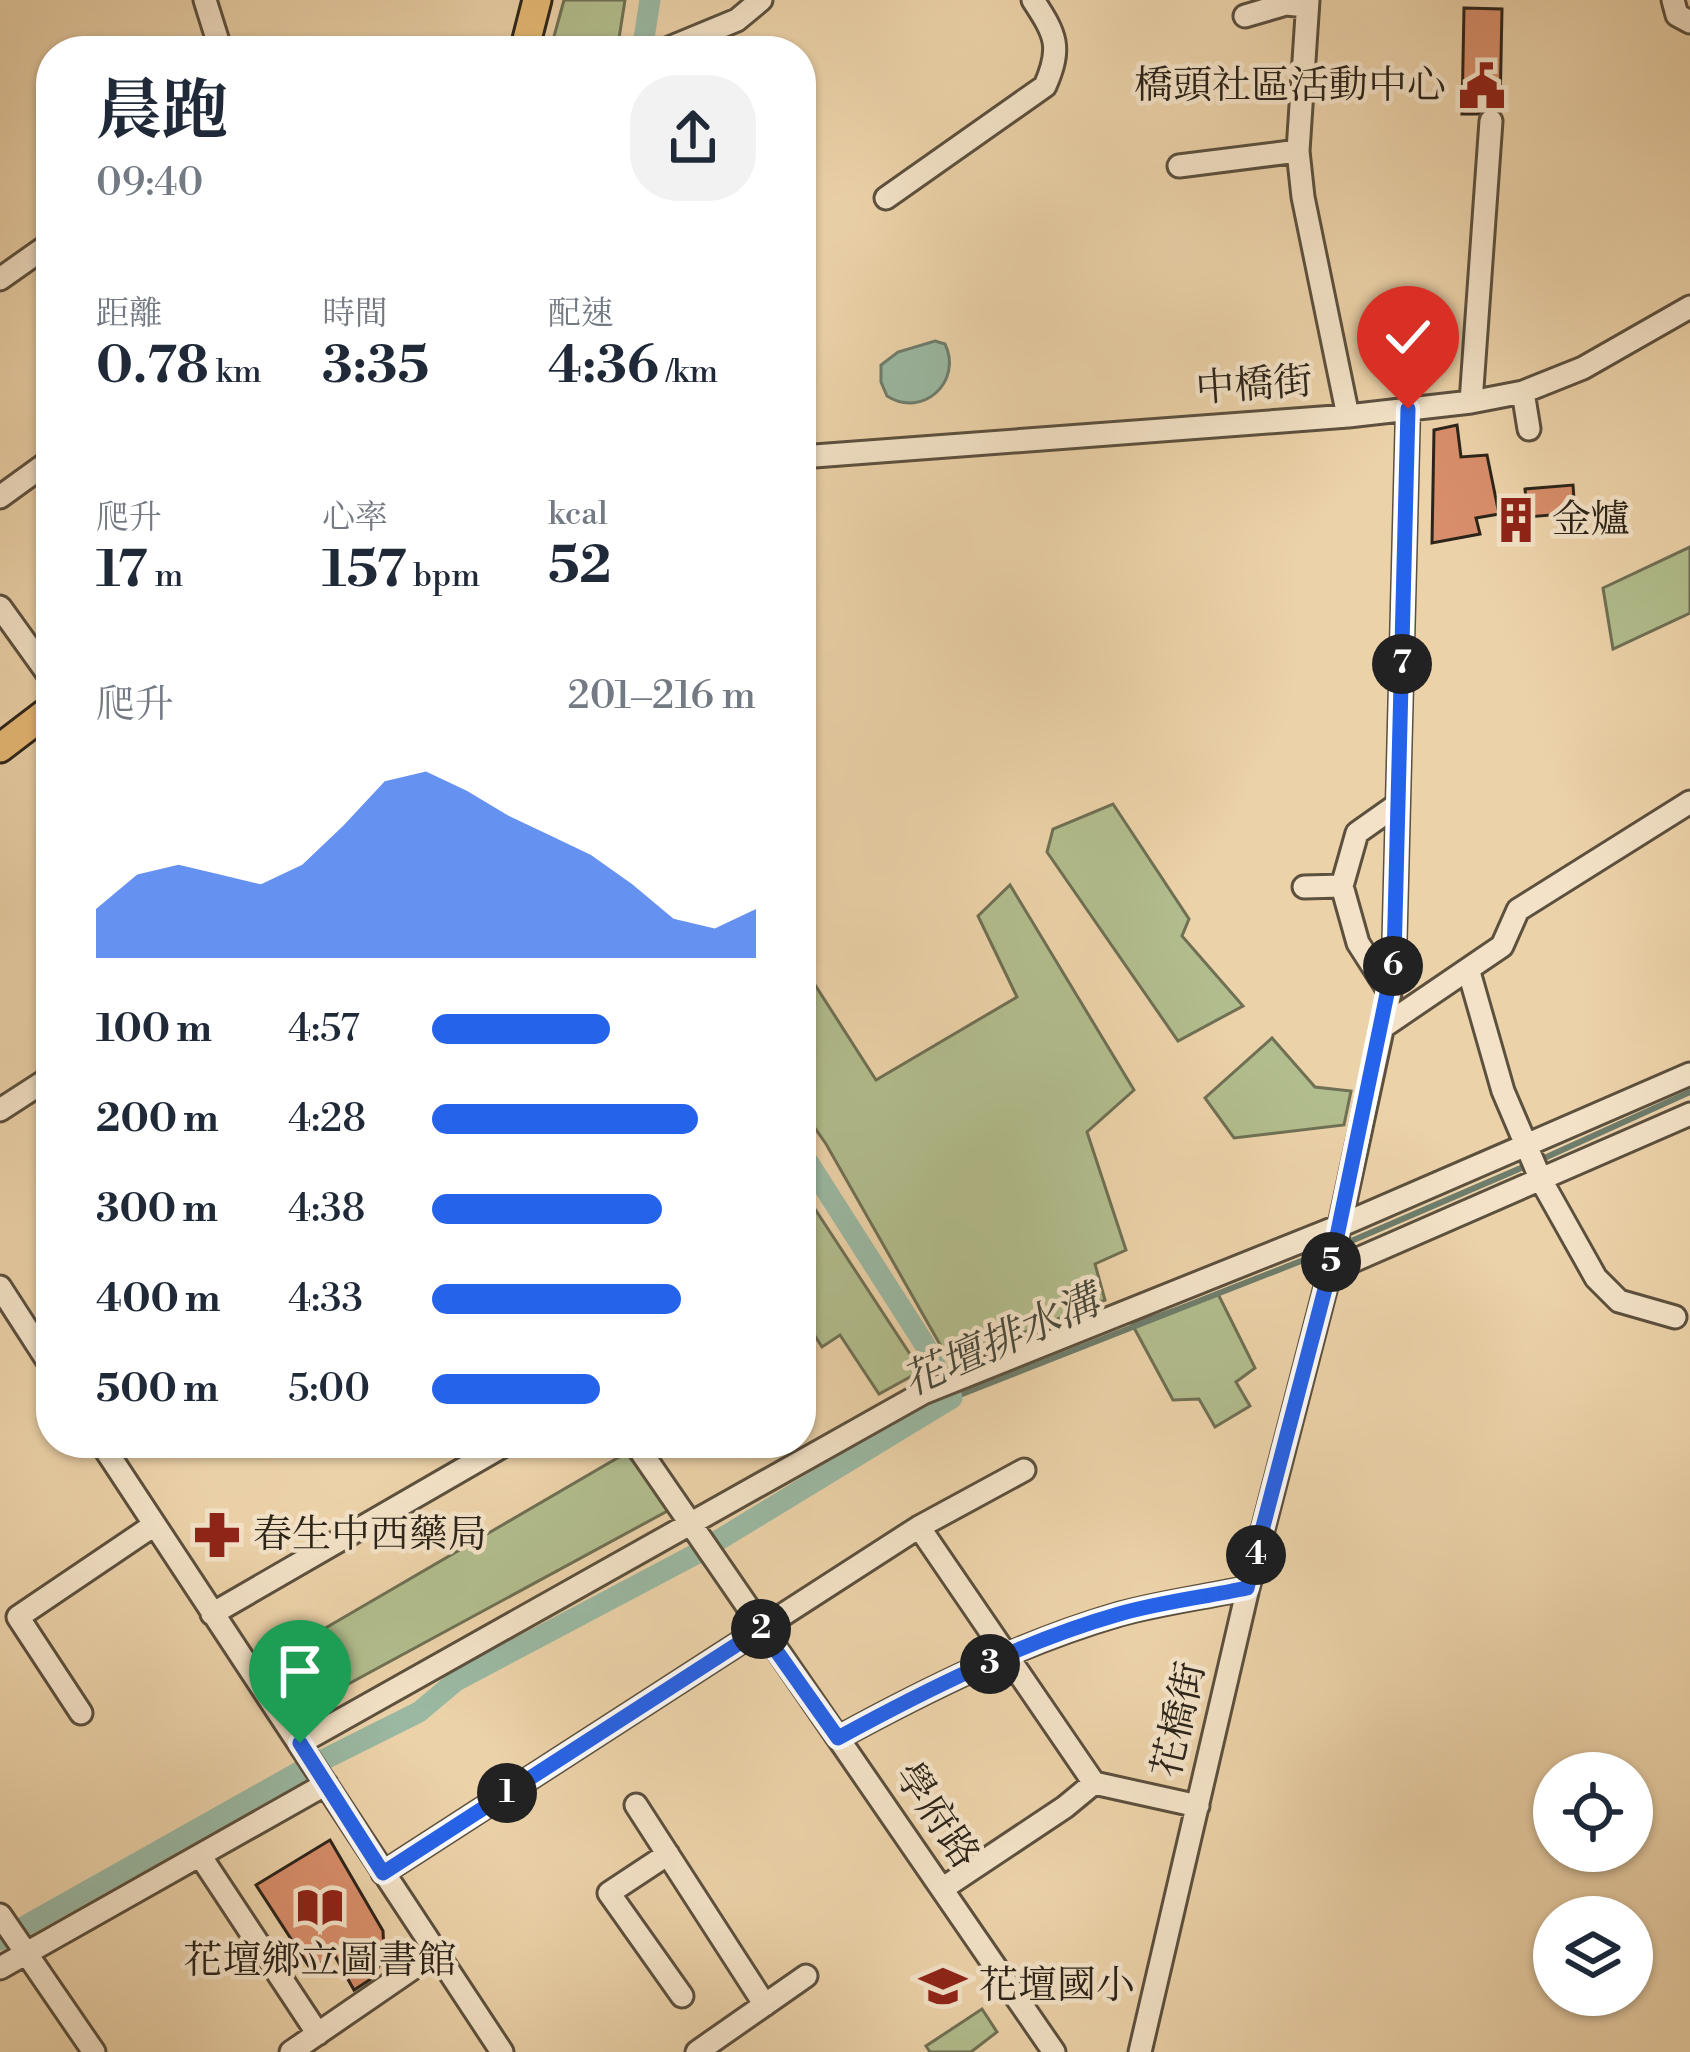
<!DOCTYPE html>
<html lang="zh-TW">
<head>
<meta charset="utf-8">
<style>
	:root { --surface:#fff; --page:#f2f2f3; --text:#1f2937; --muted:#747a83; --accent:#2563eb }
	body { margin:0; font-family:"Libre Bodoni","Noto Serif TC",serif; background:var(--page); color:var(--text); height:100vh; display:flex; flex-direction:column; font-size:45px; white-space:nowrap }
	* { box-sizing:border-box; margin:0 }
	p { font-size:39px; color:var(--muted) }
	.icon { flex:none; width:66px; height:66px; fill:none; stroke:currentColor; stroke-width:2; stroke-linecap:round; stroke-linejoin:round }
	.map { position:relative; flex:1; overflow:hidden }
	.sheet { position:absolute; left:36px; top:36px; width:780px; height:1422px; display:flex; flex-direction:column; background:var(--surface); border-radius:48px; box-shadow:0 3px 9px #0004 }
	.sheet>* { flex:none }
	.tools { position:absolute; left:1533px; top:1752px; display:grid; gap:24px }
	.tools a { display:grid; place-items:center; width:120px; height:120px; border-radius:50%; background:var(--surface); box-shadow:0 3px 9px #0004; font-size:60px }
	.pin { position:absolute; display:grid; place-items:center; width:102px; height:102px; color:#fff; margin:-123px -51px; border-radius:50% 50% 50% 0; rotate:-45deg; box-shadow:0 0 12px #0007 }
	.pin .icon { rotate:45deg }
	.km { position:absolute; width:60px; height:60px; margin:-30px; border-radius:50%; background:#222; color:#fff; font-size:33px; line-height:60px; text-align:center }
	.round { display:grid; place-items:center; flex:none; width:126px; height:126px; border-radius:48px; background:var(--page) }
	.overview { display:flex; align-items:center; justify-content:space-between; height:204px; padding:0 60px }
	h1 { font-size:66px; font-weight:700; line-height:90px }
	.figures { display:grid; grid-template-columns:repeat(3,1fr); gap:18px; height:204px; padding:12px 60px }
	.figures div { display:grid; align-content:center }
	.figures b { font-size:51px; font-weight:700 }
	.figures small { font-size:33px; font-weight:400 }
	.figures p { font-size:33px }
	.chart { height:336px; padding:24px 60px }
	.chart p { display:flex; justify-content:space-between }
	.chart svg { width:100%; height:216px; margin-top:12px; fill:var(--accent); opacity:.7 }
	ul { padding:0 60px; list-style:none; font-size:39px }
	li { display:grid; grid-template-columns:192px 144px 1fr; align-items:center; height:90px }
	li i { height:30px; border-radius:15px; background:var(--accent) }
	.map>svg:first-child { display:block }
</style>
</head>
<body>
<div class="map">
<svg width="1690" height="2052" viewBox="0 0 1690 2052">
	<rect width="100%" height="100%" fill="#ecd2a9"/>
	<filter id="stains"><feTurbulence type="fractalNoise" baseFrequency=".00167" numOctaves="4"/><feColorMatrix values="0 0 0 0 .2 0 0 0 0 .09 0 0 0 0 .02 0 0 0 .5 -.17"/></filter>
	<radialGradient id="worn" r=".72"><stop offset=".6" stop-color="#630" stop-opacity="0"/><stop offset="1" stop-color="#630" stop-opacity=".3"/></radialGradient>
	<!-- green -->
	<path fill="#b2bd8d" stroke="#6f7054" stroke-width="3" d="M564,0H625L617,51H550Z
		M1690,547V613L1613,649L1603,588Z
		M1113,804L1189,919L1182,936L1243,1006L1178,1041L1047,852L1053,829Z
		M1010,885L1134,1090L1087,1132L1126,1250L1095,1264L1105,1300L950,1362L826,1144L801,1108V963L876,1080L1017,997L978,916Z
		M1272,1038L1315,1087L1351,1091L1344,1125L1234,1138L1205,1098Z
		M813,1206L921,1371L879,1394L840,1335L822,1347L801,1314V1215Z
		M1218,1294L1255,1368L1236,1382L1250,1406L1215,1427L1199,1399L1173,1400L1132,1324Z
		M626,1453L673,1508L304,1708L274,1658Z
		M982,2009L997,2032L971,2052H930L926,2046Z"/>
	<!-- water -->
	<path fill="#9ab8a2" stroke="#6e7d6c" stroke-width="3" d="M935,341L945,344C963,381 923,419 887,396L881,382V365L898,352Z"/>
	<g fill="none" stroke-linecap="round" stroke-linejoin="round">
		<!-- stream -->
		<path stroke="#6e7d6c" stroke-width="6" d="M1540,1160L1690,1092
			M1342,1245L1528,1165
			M952,1398L1329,1250"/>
		<!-- canal -->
		<path stroke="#9ab8a2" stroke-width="21" d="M642,51L650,0
			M0,1940L299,1772L419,1712L456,1681L694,1555L952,1398L925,1345L801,1151"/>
	</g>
	<!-- building -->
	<path fill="#d88e6a" stroke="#2c241a" stroke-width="3" d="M1464,8L1502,9L1500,109L1491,106L1478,114H1462Z
		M1457,425L1461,457L1487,455L1499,514L1476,518L1480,534L1432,543L1434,430Z
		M1573,485L1575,513L1528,517L1525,489Z
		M330,1840L383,1931L384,1953L379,1966L374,1977L354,1990L335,1956L310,1968L256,1885Z"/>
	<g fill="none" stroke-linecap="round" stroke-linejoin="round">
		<defs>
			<path id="minor" d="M205,0L221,51
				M1308,0L1298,151L1303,197L1348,416
				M1673,0L1677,15L1690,22
				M1245,16L1286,4L1307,6
				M662,51L737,20L761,0
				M1179,166L1298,151
				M886,198L1045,86C1062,47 1056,35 1033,0
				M0,279L51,243
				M1523,392L1529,429
				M1471,402L1491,121
				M801,457L1348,416L1471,402L1523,392L1583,368L1690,307
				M0,497L51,460
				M0,607L51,678
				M1304,887L1342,886
				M1469,972L1503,1091L1541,1180L1596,1278L1619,1301L1675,1317
				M1390,993L1358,943L1342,886L1357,833L1398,804
				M1383,1027L1502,946L1518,910L1690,802
				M0,1110L51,1077
				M1330,1271L1690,1114
				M0,1287L51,1366
				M101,1443L502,2052
				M635,1443L1054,2052
				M919,1527L1094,1783
				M212,1614L508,1443
				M81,1713L18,1617L154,1525
				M838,1738C926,1690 1023,1642 1120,1614C1161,1603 1205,1597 1248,1588
				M300,1743L923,1393L1337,1227L1690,1074
				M1094,1783L1198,1806
				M636,1805L765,2005
				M668,1854L609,1893L682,1996
				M201,1857L318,2034
				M383,1873L919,1527L1024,1470
				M942,1889L1065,1807L1094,1783
				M0,1915L94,2052
				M0,1968L326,1784
				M291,2052L435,1953
				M697,2052L806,1976
				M1140,2052L1248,1588L1330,1271L1390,993L1394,960L1408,409"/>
			<path id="major" d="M524,51L537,0
				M0,748L51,709"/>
		</defs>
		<!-- minor casing -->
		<use href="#minor" stroke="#5c503e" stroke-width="27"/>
		<!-- major casing -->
		<use href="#major" stroke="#2c241a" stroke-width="33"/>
		<!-- minor -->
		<use href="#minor" stroke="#f3e2c7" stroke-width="21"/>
		<!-- major -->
		<use href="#major" stroke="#e6b974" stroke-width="27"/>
	</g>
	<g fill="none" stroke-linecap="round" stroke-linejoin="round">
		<defs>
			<path id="route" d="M300,1743L383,1873L761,1629L838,1738C924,1691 1024,1641 1119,1614C1161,1602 1205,1597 1247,1588L1330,1270L1394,960L1408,409"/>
		</defs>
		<!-- route casing -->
		<use href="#route" stroke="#fff" stroke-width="24"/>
		<!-- route -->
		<use href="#route" stroke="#2563eb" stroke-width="15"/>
	</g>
	<!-- icons -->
	<defs>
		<symbol id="civic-bare" viewBox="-9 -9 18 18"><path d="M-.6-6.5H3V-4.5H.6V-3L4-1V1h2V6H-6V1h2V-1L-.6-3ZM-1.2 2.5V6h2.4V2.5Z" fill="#8f2418" stroke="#f3e2c7" stroke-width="2.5" paint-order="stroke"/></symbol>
		<symbol id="building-bare" viewBox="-9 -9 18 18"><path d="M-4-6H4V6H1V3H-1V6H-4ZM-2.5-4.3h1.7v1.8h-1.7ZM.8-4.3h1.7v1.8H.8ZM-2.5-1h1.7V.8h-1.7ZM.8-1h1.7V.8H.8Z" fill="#8f2418" stroke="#f3e2c7" stroke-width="2.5" paint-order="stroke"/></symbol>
		<symbol id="pharmacy-bare" viewBox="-9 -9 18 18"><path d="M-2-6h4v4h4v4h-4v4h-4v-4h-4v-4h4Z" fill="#8f2418" stroke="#f3e2c7" stroke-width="2.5" paint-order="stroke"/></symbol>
		<symbol id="library-bare" viewBox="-9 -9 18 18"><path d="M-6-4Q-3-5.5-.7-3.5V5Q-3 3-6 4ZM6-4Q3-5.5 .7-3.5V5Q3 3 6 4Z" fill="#8f2418" stroke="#f3e2c7" stroke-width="2.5" paint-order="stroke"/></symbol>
		<symbol id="school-bare" viewBox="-9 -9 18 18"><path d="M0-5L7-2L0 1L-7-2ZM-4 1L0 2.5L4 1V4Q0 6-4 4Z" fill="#8f2418" stroke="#f3e2c7" stroke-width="2.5" paint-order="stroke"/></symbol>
	</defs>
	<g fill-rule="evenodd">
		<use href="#civic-bare" x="1449" y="53" width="66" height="66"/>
		<use href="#building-bare" x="1483" y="487" width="66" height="66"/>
		<use href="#pharmacy-bare" x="184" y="1502" width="66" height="66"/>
		<use href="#library-bare" x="287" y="1874" width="66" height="66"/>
		<use href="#school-bare" x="910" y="1953" width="66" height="66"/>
	</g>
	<g text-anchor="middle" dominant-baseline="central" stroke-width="9" stroke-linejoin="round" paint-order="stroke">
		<!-- poi labels -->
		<g font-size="39" fill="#2c241a" stroke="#f3e2c7" text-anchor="start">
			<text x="1446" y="86" text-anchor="end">橋頭社區活動中心</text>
			<text x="1552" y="520">金爐</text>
			<text x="253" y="1535">春生中西藥局</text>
			<text x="320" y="1961" text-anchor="middle">花壇鄉立圖書館</text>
			<text x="979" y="1986">花壇國小</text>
		</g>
		<!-- street labels -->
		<g font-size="39" fill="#2c241a" stroke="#f3e2c7">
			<text transform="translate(1254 386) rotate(-4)">中橋街</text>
			<text transform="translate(1180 1720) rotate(-77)">花橋街</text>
			<text transform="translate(936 1816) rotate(56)">學府路</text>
		</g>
		<!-- water labels -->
		<g font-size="42" font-style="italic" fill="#48493c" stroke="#f3e2c7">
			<text transform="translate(1001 1342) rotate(-24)">花壇排水溝</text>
		</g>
	</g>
	<rect width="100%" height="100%" filter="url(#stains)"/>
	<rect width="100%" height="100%" fill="url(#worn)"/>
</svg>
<div class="tools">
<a><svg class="icon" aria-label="locate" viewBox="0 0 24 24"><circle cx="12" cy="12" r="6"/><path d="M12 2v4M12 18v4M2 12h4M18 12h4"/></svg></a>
<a><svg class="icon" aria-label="layers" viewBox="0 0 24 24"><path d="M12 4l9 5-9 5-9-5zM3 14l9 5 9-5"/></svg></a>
</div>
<div class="pin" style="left:300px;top:1743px;background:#1e9e55"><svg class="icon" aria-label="arrive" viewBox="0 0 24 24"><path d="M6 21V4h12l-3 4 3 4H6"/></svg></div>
<div class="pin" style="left:1408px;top:409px;background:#d93025"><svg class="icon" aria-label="check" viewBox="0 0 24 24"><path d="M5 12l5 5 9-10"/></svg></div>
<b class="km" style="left:507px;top:1793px">1</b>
<b class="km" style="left:761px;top:1629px">2</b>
<b class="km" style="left:990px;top:1664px">3</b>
<b class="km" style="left:1256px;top:1555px">4</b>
<b class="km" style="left:1331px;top:1262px">5</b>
<b class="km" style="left:1393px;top:966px">6</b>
<b class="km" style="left:1402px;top:664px">7</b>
<section class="sheet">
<div class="overview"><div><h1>晨跑</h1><p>09:40</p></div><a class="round"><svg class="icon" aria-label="share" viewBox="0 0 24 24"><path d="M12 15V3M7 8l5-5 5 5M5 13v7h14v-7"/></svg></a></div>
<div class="figures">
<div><p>距離</p><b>0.78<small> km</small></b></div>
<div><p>時間</p><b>3:35</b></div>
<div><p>配速</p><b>4:36<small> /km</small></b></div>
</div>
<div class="figures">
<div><p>爬升</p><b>17<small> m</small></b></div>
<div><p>心率</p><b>157<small> bpm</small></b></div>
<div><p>kcal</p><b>52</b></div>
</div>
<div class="chart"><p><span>爬升</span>201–216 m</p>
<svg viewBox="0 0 160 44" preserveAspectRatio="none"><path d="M0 44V34L10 27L20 25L30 27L40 29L50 25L60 17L70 8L80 6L90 10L100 15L110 19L120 23L130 29L140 36L150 38L160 34V44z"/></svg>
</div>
<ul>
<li><b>100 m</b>4:57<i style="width:55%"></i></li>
<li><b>200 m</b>4:28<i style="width:82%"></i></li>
<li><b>300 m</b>4:38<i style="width:71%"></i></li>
<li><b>400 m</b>4:33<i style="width:77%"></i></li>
<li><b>500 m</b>5:00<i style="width:52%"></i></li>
</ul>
</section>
</div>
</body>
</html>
